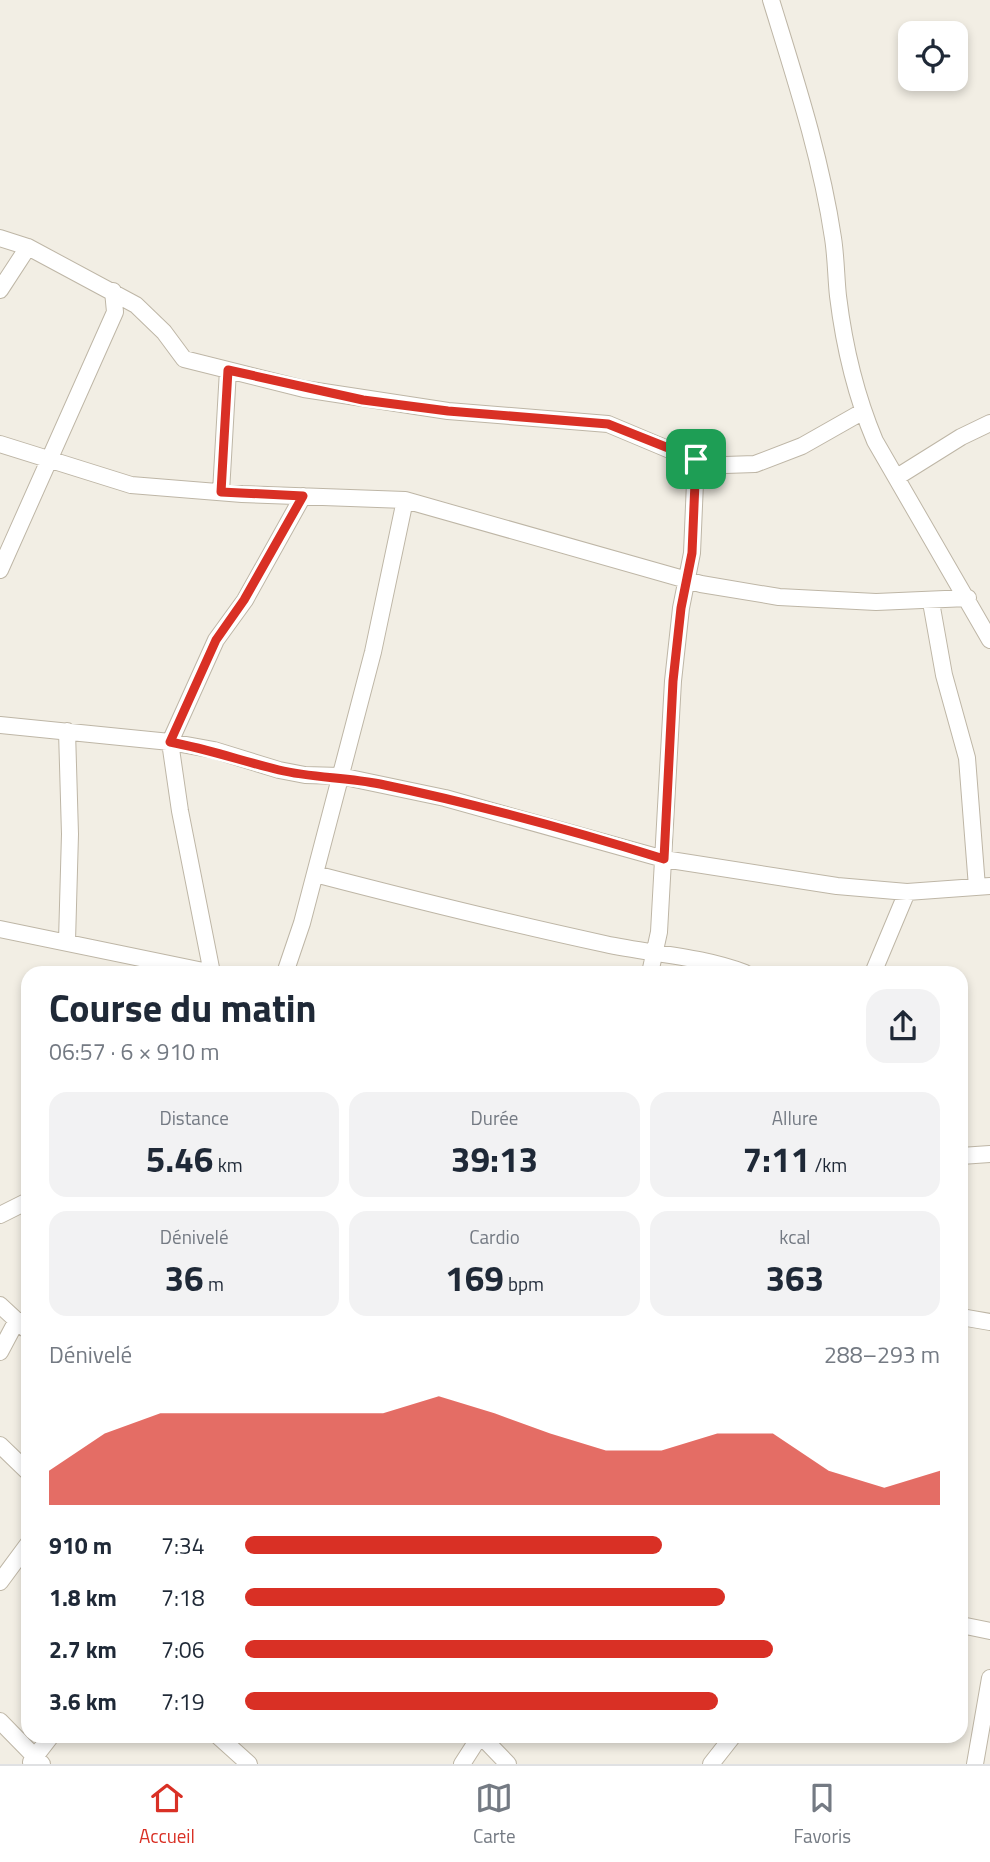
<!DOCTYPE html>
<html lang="fr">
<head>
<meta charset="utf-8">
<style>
	:root { --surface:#fff; --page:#f2f2f3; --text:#1f2937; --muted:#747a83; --line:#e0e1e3; --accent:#d93025 }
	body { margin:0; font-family:"Titillium Web",sans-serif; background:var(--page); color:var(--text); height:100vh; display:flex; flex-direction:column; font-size:26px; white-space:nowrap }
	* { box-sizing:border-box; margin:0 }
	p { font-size:23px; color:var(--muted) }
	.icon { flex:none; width:38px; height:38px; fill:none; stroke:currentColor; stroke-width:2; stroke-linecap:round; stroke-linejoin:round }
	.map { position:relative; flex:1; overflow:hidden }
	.panel { position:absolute; left:21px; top:966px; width:947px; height:777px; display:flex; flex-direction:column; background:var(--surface); border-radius:21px; box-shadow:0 4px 10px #0003 }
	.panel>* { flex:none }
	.tools { position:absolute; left:898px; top:21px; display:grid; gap:14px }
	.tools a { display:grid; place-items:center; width:70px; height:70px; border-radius:14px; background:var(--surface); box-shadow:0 4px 10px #0003; font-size:35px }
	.pin { position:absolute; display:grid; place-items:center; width:60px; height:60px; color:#fff; margin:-30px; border-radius:14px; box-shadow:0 4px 10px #0006 }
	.round { display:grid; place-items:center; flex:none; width:74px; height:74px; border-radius:21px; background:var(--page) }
	.headline { display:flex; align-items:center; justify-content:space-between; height:119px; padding:0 28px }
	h1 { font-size:38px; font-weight:700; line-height:52px }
	.metrics { display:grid; grid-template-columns:repeat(3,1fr); gap:10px; height:119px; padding:7px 28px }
	.metrics div { display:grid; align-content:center; border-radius:18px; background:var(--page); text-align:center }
	.metrics b { font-size:35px; font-weight:700 }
	.metrics small { font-size:19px; font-weight:400 }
	.metrics p { font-size:19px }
	.chart { height:196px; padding:14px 28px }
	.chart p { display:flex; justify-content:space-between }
	.chart svg { width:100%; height:126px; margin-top:7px; fill:var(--accent); opacity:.7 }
	ul { padding:0 28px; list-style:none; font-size:23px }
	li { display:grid; grid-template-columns:112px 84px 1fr; align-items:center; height:52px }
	li i { height:18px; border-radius:9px; background:var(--accent) }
	.dock { display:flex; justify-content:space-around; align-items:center; height:98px; border-top:2px solid var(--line); background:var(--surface); font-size:19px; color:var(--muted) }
	.dock a { display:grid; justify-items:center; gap:4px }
	.dock .current { color:var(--accent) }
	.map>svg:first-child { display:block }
</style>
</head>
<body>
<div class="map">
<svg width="990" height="1764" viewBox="0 0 990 1764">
	<rect width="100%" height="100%" fill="#f2eee4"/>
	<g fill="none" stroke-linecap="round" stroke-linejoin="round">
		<defs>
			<path id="minor" d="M771,0C795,78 821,157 833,238C836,257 836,277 838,296C844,345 856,396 875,441L990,640
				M0,238L28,247L136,305L164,332L184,359L304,389L448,411L608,424L689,458L725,465L755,464L802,446L862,412
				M0,290L28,247
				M0,444L131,485L242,494L405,500L701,584L779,597L876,602L968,598
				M897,477L961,437L990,423
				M221,492L228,370
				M0,570L115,312L113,291
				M931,602L944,675L967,758L977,887
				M0,725L170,742L214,750L279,770L305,775L340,776L445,798L664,859L837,886L907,892L990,886
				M67,731L70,834L67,941
				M315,874C411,899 508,923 605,944C651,954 701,956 745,973
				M0,929L213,973
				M212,973L180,811L170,742L216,640L245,600L303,496
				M285,973L302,923L373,652L405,500
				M650,973L659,932L673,681L681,608L692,553L696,459
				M873,973L907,892
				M961,1156L990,1154
				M0,1215L28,1201
				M0,1305L28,1331
				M961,1317L990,1322
				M0,1352L17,1320
				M0,1445L28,1472
				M0,1582L28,1544
				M961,1625L990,1631
				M0,1721L42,1764
				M218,1736L249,1764
				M481,1736L508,1764
				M31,1762L51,1736
				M462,1764L480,1736
				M711,1764L733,1736
				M975,1764L990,1678"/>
		</defs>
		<!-- minor casing -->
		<use href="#minor" stroke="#beb6a6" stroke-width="18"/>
		<!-- minor -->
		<use href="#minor" stroke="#fff" stroke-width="16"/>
	</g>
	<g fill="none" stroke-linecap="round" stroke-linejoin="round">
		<defs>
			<path id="route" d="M228,370L363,400L448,411L608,424L696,459L692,553L681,608L673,681L664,859C571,830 476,804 380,784C346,777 312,778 279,770C242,761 208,749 170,742L216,640L244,600L303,496L221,492Z"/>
		</defs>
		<!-- route casing -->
		<use href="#route" stroke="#fff" stroke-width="14"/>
		<!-- route -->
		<use href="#route" stroke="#d93025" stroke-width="9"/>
	</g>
</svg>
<div class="tools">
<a><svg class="icon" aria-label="locate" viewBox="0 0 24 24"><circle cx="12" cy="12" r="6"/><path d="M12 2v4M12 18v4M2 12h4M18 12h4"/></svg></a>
</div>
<div class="pin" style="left:696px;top:459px;background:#1e9e55"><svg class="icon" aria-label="arrive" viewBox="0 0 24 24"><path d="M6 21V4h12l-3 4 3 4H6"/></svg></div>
<section class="panel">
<div class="headline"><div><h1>Course du matin</h1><p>06:57 · 6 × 910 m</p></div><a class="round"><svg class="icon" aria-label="share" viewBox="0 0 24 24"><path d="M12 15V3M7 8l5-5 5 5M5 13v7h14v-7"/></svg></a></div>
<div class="metrics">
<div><p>Distance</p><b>5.46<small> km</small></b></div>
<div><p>Durée</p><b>39:13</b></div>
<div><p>Allure</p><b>7:11<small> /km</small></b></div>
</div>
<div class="metrics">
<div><p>Dénivelé</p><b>36<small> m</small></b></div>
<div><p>Cardio</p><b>169<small> bpm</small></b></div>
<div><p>kcal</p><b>363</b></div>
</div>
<div class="chart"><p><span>Dénivelé</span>288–293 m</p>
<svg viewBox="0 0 160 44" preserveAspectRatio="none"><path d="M0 44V32L10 19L20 12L30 12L40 12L50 12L60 12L70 6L80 12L90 19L100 25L110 25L120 19L130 19L140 32L150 38L160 32V44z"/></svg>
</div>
<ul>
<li><b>910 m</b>7:34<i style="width:60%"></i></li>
<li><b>1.8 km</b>7:18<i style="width:69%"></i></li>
<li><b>2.7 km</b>7:06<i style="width:76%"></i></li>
<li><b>3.6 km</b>7:19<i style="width:68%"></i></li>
</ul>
</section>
</div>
<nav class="dock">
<a class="current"><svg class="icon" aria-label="home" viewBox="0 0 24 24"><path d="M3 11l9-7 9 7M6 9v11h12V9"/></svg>Accueil</a>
<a><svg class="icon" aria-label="map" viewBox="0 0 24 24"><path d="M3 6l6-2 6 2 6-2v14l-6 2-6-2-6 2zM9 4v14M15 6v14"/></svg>Carte</a>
<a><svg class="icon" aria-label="saved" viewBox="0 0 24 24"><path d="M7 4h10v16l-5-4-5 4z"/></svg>Favoris</a>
</nav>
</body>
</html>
